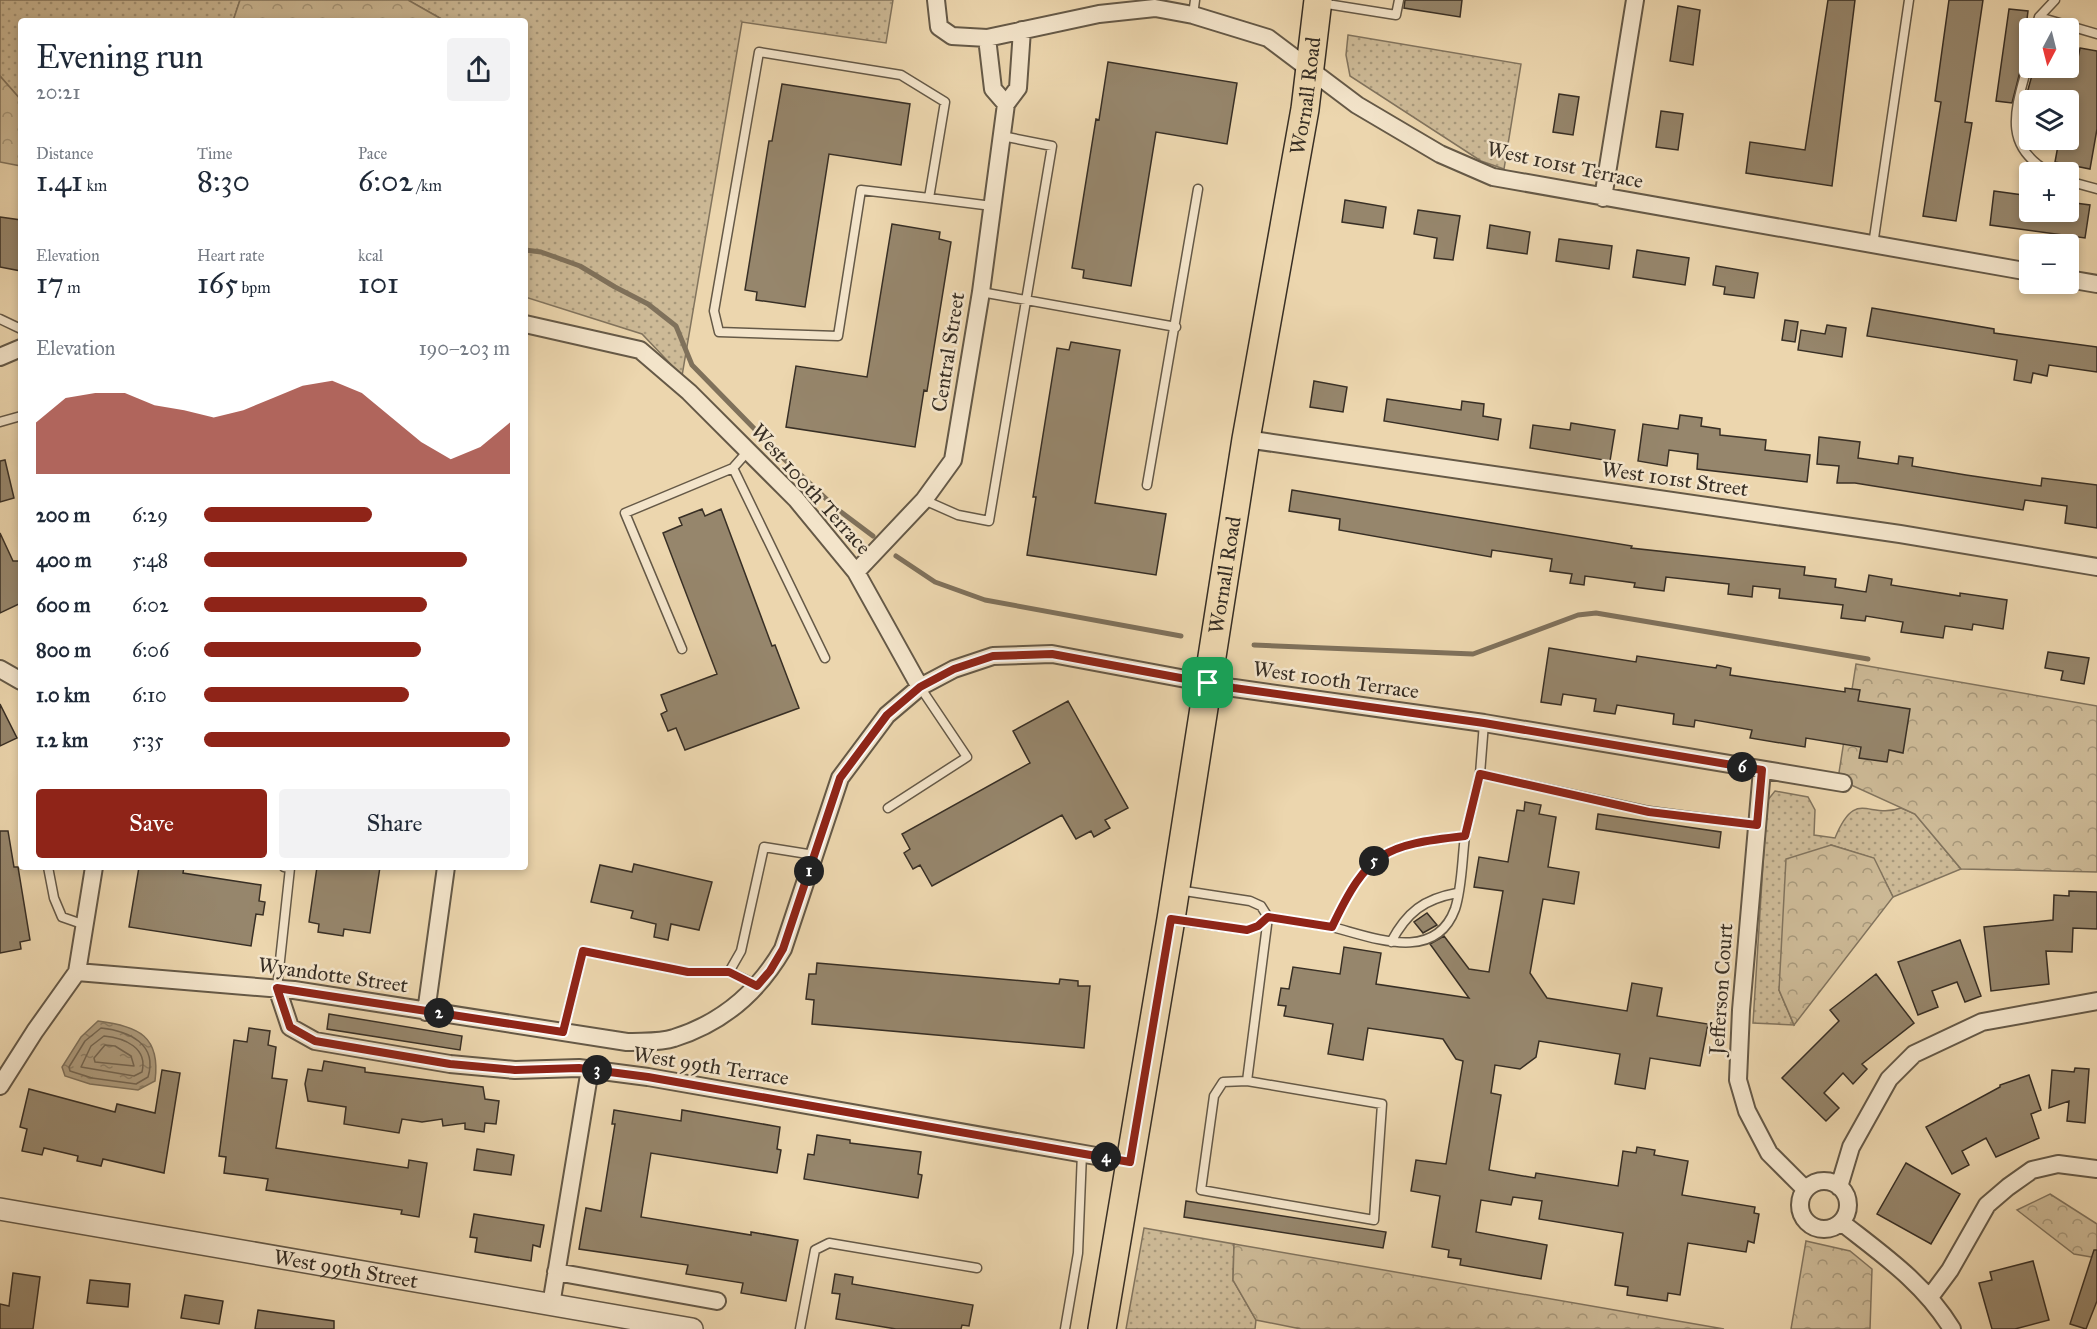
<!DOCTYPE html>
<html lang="en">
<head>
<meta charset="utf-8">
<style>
	:root { --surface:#fff; --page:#f2f2f3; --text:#1f2937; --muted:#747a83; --accent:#8f2418 }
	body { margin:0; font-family:"IM FELL Great Primer",serif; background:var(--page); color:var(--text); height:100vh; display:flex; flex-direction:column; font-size:22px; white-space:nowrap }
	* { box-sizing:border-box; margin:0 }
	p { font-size:20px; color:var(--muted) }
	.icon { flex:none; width:33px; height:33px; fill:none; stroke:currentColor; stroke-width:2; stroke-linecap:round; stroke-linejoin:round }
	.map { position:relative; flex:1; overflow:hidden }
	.drawer { position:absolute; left:18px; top:18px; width:510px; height:852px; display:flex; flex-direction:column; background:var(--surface); border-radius:6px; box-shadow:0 3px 9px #0003 }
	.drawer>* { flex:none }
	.needle { width:39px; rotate:187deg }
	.tools { position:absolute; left:2019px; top:18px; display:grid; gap:12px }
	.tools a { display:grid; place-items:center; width:60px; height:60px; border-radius:6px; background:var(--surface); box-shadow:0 3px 9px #0003; font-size:30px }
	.pin { position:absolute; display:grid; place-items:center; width:51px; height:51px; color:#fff; margin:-26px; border-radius:12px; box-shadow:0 3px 9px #0006 }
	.km { position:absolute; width:30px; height:30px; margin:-15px; border-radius:50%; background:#222; color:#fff; font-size:16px; line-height:30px; text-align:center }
	.round { display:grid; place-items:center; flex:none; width:63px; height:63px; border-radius:6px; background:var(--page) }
	.overview { display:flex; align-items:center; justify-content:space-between; height:102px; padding:0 18px }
	h1 { font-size:33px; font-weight:600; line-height:45px }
	.metrics { display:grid; grid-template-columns:repeat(3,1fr); gap:9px; height:102px; padding:6px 18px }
	.metrics div { display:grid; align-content:center }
	.metrics b { font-size:30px; font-weight:600 }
	.metrics small { font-size:16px; font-weight:400 }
	.metrics p { font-size:16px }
	.chart { height:168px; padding:12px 18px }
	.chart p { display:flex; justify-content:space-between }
	.chart svg { width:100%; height:108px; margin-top:6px; fill:var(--accent); opacity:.7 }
	.action { display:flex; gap:12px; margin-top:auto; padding:12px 18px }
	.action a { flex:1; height:69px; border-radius:6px; background:var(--accent); color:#fff; font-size:24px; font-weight:600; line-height:69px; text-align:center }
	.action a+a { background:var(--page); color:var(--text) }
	ul { padding:0 18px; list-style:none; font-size:20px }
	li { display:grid; grid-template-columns:96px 72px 1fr; align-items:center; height:45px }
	li i { height:15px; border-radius:8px; background:var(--accent) }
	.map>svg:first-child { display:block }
</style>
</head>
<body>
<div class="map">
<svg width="2097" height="1329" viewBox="0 0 2097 1329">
	<defs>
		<pattern id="green-dots" width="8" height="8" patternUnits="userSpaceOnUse" patternTransform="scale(1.5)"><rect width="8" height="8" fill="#cdba97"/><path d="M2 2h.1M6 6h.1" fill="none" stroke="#a7987b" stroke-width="1.8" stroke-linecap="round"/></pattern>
		<pattern id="forest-crowns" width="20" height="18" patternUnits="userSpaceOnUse" patternTransform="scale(1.5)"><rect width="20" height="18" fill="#cdba97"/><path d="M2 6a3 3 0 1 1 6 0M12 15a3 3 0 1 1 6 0" fill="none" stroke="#a7987b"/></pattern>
		<pattern id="water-ripples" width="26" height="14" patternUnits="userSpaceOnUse" patternTransform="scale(1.5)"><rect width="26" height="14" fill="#af9d7f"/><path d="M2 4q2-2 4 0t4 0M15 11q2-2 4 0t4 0" fill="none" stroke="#8f8068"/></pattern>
	</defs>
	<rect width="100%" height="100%" fill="#ecd6ae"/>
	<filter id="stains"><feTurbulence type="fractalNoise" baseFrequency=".00333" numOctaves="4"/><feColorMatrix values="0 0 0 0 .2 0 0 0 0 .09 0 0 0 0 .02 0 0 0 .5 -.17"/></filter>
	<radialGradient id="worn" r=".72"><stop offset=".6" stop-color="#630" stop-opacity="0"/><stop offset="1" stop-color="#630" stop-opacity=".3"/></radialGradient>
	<!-- green -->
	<path fill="url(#green-dots)" stroke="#82745e" stroke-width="1.5" d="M0,0H240L233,21H21V100L0,76Z
		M408,0H893L886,43L742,22L682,376L642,334L525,297V21H445Z
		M1348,35L1521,64L1504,169L1481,161L1350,76L1346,55Z
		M1775,791L1808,797L1815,810L1814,835L1835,838C1856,787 1868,820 1901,808L1915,814L1961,869L1893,897L1873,858L1831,845L1779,990L1794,1025L1753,1023L1767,801Z
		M1144,1228L1234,1244L1233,1280L1256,1320L1255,1329H1126Z"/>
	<!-- forest -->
	<path fill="url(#forest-crowns)" stroke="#82745e" stroke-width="1.5" d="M240,0H408L445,21H233Z
		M0,76L21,100V166L0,162Z
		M1856,664L2097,706V872L1961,869L1915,814L1838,779Z
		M1831,845L1874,858L1893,897L1794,1025L1779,990L1786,859Z
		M2050,1194L2097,1224V1258L2074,1254L2017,1210Z
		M1806,1241L1850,1251L1872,1269L1870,1329H1791Z
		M1234,1244L1724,1329H1301L1256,1320L1233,1280Z"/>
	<!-- water -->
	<path fill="url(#water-ripples)" stroke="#7f715b" stroke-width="1.5" d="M98,1021C138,1026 161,1036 155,1081L138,1090L90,1084L65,1076L62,1067L81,1037Z"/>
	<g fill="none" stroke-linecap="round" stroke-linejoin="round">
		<!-- shore -->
		<path stroke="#746652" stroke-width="1.5" d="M101,1028C129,1031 158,1044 148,1077L136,1084L92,1078L70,1071L69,1067L85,1041Z
			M104,1036C125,1038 148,1048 142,1072L134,1076L81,1067L91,1046Z
			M105,1045L115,1046L131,1056L134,1066L95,1062L94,1058Z"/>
		<!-- stream -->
		<path stroke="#7f715b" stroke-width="5" d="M525,250L541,252L580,266L615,287L648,304L676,326L692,365L784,459L837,509L873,536
			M896,556L935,582L985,600L1181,636
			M1254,645L1473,654L1578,615L1596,613L1868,659"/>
	</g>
	<!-- building -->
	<path fill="#96866c" stroke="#382f25" stroke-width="1.5" d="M1405,0H1462L1460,17L1404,8Z
		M1828,0H1855L1832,186L1746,173L1750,142L1805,150Z
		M1949,0H1983L1965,122L1972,123L1956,221L1923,216L1941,102L1935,101Z
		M1678,6L1700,10L1693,65L1670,61Z
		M2009,9L2028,11L2023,52H2025L2012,103L1996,101Z
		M2080,48L2097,51V129L2090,169L2055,162L2059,140H2068V100H2030V105L2024,104L2034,68H2076Z
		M1108,62L1237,83L1227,144L1156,132L1131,286L1083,278L1084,270L1072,268L1096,119L1099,120Z
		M782,84L910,104L901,165L829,154L805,307L756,300L757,292L745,290L769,141H772Z
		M1559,94L1579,97L1573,135L1553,132Z
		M1661,111L1683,114L1678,150L1656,147Z
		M1994,191L2030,196V212H2068V202L2090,205L2085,238L1990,225Z
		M1345,200L1386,207L1383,228L1342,222Z
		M1418,210L1460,216L1453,260L1434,258L1437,238L1414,234Z
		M0,217L21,220V271L0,267Z
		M892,224L940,232L939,239L951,242L927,391L924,390L915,447L786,427L796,366L867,377Z
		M1490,225L1530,232L1527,254L1487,248Z
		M1559,239L1612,246L1609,269L1556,261Z
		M1637,250L1689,258L1685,285L1633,277Z
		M1716,266L1758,273L1754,298L1724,294L1725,287L1713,285Z
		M1872,308L1994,329V333L2097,347V372L2049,365L2047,376L2033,373L2031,383L2014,380L2017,360L1867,336Z
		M1785,320L1798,322L1795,342L1782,340Z
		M1827,325L1846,328L1842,357L1798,350L1801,330L1825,334Z
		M1071,342L1120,350L1095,503L1166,514L1156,575L1027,555L1036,497H1033L1057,348L1069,350Z
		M1314,381L1347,387L1343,412L1310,407Z
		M1387,399L1461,410L1462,401L1484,404L1483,416L1501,419L1498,440L1384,421Z
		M1680,415L1702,418L1701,426L1720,429V435L1766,440L1765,450L1810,455L1807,482L1697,469L1698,454L1669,450L1667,466L1638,461L1643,424L1678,429Z
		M1571,423L1615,430L1610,461L1530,448L1533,425L1570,430Z
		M1819,437L1860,442L1858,458L1898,464L1899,456L1913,458L1912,466L1966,475L2041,486L2042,478L2097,485V528L2065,523L2067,506L2025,500L2023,510L1855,483H1837L1839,466L1817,464Z
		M5,460L14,498L0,502V461Z
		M1292,490L1632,546L1631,548L1805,567L1804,575L1836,579L1835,587L1866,592L1869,575L1892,579L1891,585L1960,596V593L2007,600L2003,629L1973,624L1972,630L1945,626L1943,638L1901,632L1903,622L1866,616L1865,621L1841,618L1843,605L1779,598L1780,589L1753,586L1752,597L1728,594L1729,584L1666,577L1664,591L1634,587L1635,583L1585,576L1584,585L1570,583L1572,574L1550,571L1552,559L1492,550L1491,557L1339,530L1340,519L1289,511Z
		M702,509L705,516L721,509L772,646L775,645L799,708L685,750L676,728L668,731L661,714L667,711L661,695L717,674L663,533L682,525L679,518Z
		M0,533L13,561H21V603L0,613Z
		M1549,648L1636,662L1637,656L1716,668L1717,665L1731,668L1730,675L1845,692V688L1860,690L1858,701L1910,709L1903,753L1889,750L1887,762L1859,758L1861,747L1806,738L1805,747L1750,738L1752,730L1695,720L1694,727L1673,724L1674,714L1617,705L1615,714L1594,711L1596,699L1563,694L1561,705L1541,702Z
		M2048,652L2089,658L2084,684L2061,680L2063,671L2045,668Z
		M1068,701L1128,808L1105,820L1110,828L1094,837L1091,831L1076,839L1062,815L932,886L920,865L913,869L904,853L910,849L902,834L1030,763L1013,731Z
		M0,704L17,738L0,746Z
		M1525,802L1541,805L1539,814L1556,817L1548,867L1579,872L1574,904L1543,899L1530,973L1547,998L1627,1011L1632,983L1662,988L1657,1016L1708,1024L1700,1066L1650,1058L1645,1089L1615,1084L1620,1054L1539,1041L1536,1057L1520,1069L1495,1065L1491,1093L1501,1095L1489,1170L1535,1178L1536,1173L1618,1186L1623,1151L1636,1153L1637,1147L1655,1150L1654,1155L1688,1161L1682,1195L1755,1207L1754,1213L1759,1214L1754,1243L1748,1241L1746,1252L1688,1243L1680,1295L1668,1293L1667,1301L1627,1295L1628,1287L1615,1285L1623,1233L1539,1219L1542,1201L1513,1197L1511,1205L1481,1200L1476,1232L1547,1245L1541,1279L1460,1265L1461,1259L1448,1257L1449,1250L1432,1247L1440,1196L1411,1191L1416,1160L1446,1164L1463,1061L1456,1059L1443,1039L1368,1028L1363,1060L1328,1054L1333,1024L1284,1016L1286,1006L1278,1005L1281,988L1289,989L1293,967L1340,974L1344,947L1381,953L1376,984L1469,998L1430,944L1444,936L1469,969L1489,972L1503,891L1474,887L1479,857L1508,862L1517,810L1524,811Z
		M1598,814L1721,832L1719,848L1596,829Z
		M0,831H8L14,867H18L30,940L20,942L21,949L0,953Z
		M634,864L712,882L699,930L671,924L668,940L654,937L656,924L631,918L633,911L591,902L600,865L632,872Z
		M139,867H184L183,873L261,885L259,901L265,902L263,915L256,914L251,946L129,927Z
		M317,867H380L370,933L344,929L343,936L318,932L319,924L309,922Z
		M2069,891L2097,892V929L2073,928L2072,952L2046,951L2049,984L1991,991L1984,927L2053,920L2054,895L2069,896Z
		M1427,913L1437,925L1423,933L1414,922Z
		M1960,940L1981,996L1965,1002L1957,982L1932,991L1938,1007L1918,1015L1898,962Z
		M817,963L1059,984L1060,979L1078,981V986H1090L1084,1048L812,1024L814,1000L806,999L809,974H816Z
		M1876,974L1914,1023L1862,1064L1867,1069L1853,1084L1843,1073L1824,1093L1839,1108L1826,1121L1782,1078L1839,1021L1830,1010Z
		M329,1014L462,1036L460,1050L327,1029Z
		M249,1028L270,1031L268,1045L276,1047L272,1078L287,1080L276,1148L408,1168L409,1160L427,1163L419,1217L401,1214L402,1210L266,1190L268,1179L224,1173L226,1157L219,1156L234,1040L247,1042Z
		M324,1061L365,1068V1072L483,1087L485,1099L499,1101L496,1124L485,1123L484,1132L465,1129V1123L443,1126L442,1119L422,1122L402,1119L399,1133L344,1124L346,1107L308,1101L305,1084L308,1069L322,1071Z
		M2075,1068L2089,1069L2085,1123L2067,1121L2069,1101L2049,1108L2052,1070L2074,1072Z
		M162,1070L180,1073L164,1173L103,1159L101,1166L77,1161L78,1156L44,1148L42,1155L22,1151L27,1129L20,1127L29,1089L115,1112L117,1104L155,1113Z
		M2029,1075L2041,1110L2031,1114L2039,1138L1996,1157L1986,1138L1962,1151L1969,1165L1952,1174L1926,1127L2000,1087V1085Z
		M614,1110L681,1121L682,1110L780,1127L777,1149L781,1150L777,1173L651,1153L641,1217L751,1235V1232L798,1240L786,1301L741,1293L743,1283L686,1274L688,1265L579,1249L586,1208L601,1211L615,1124H612Z
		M817,1135L850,1140V1143L921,1152L918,1174L922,1175L918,1198L804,1179L808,1154L814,1155Z
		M477,1149L514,1155L511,1175L474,1170Z
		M1906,1163L1960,1194L1931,1244L1877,1214Z
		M1186,1201L1386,1232L1383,1248L1184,1217Z
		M474,1214L544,1225L540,1247L533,1245L531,1261L475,1252L477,1238L470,1237Z
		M2094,1250H2097V1301L2086,1329L2070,1324Z
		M2033,1261L2049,1320L2015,1329H1992L1979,1283L1992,1280L1990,1272Z
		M13,1273L40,1277L33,1329H0V1304L9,1306Z
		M835,1274L853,1277L852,1284L973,1305L969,1326L962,1325L961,1329H896L836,1319L840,1294L832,1293Z
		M90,1280L130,1284L128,1307L87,1303Z
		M185,1295L223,1301L219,1324L181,1318Z
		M258,1310L334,1321V1329H255Z"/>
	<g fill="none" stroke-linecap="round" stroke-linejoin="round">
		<defs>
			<path id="service" d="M1321,3L1396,15L1399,0
				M1193,15L1195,0
				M2039,17L2097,34
				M2036,28L2039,17L2055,0
				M2030,56C2018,104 1998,143 2049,172
				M2068,181L2097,189
				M929,198L861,190L838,336L719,332L714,311L759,52L901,75L945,102L929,198L992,206
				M1873,245L1909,0
				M981,292L1176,327
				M0,319L21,329
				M0,422L21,416
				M733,468L825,658
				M1147,485L1198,189
				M924,500L958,515L989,521L1052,146L1002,136
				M682,649L625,513L733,468L748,451
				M1480,774L1649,811L1757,825
				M888,808L967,757L920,687
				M48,867L54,898L62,917L85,925
				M1178,890L1250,901L1261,906L1268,917L1247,1081L1223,1082L1214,1096L1201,1190L1374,1220L1382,1104L1247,1081
				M1268,917L1332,927C1368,851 1384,845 1465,836L1480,774L1484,723
				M1174,920L1247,930L1258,926L1268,917
				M1332,927C1372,937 1435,964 1455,909C1462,888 1462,859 1465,836
				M1391,942C1407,912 1424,899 1457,893
				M729,972L757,985
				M277,988L290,868L284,867
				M563,1032L583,951L688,972H729L741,951L764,847L814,855
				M800,1329L815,1250L829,1243L977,1268
				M1065,1329L1078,1253L1082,1153"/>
			<path id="minor" d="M936,0L939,27L952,36L987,38L1099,14L1155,8L1193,15L1268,38L1357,105L1440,154L1493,177L2030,272
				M987,38L993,89L1006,104
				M1603,198L1635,0
				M2068,279L2097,284
				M525,324L640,350L689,392L796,499L856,572L920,687
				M0,357L21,348
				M1246,439L1900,534L2097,567
				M856,572L924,500L953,460L981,292L1006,104L1018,88L1022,30
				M0,669L21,681
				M1762,770L1741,1010L1738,1080L1747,1111L1769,1153L1805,1189
				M77,972L294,990L627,1042C642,1041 660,1043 674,1038C722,1023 758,992 783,949L840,778L887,715L920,687L954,669L993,656L1052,654L1234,688L1484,723L1843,783
				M277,988L290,1027L315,1041L450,1064L515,1070L579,1068L648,1077L1130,1162
				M426,1012L446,867
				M0,1086L35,1031L77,972L94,867
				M1800 1205a24 24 0 1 1 48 0a24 24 0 1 1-48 0Z
				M1839,1187L1851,1147L1889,1079L1914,1054L1982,1022L2097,1001
				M1841,1222C1883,1255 1924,1283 1952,1329
				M556,1272L717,1301
				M1930,1297L1950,1270L1987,1205L2008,1187L2032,1170L2058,1164L2097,1169
				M551,1305L590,1069"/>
			<g id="tertiary">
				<path id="s1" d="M0,1209L692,1329"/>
			</g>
			<g id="primary">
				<path id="s2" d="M1102,1329L1171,919L1246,439L1305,109L1318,0"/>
			</g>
		</defs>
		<!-- service casing -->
		<use href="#service" stroke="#655947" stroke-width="11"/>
		<!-- minor casing -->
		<use href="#minor" stroke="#655947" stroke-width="20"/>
		<!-- tertiary casing -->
		<use href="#tertiary" stroke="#655947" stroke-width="24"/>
		<!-- primary casing -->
		<use href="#primary" stroke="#382f25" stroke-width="30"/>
		<!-- service -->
		<use href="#service" stroke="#f3e4ca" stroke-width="8"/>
		<!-- minor -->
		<use href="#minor" stroke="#f3e4ca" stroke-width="16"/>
		<!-- tertiary -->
		<use href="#tertiary" stroke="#f3e4ca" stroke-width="21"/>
		<!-- primary -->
		<use href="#primary" stroke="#ecd6ae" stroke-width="27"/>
	</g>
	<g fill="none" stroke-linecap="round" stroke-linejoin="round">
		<defs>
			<path id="route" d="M1052,654L1234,688L1484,723L1762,770L1757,825L1649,812L1480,774L1465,836C1384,845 1368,851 1332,927L1268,917L1258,926L1247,930L1171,919L1130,1162L648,1077L579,1068L515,1070L450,1064L315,1041L290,1027L277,988L563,1032L583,951L688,972H729L757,986L770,971L783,949L840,778L887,715L920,687L954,669L993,656Z"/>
		</defs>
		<!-- route casing -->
		<use href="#route" stroke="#fff" stroke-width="12"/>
		<!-- route -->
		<use href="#route" stroke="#8f2418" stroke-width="8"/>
	</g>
	<g text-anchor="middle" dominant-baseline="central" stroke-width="5" stroke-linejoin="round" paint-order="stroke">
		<!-- street labels -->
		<g font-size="21" fill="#382f25" stroke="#f3e4ca">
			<text stroke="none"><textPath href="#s2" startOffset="1250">Wornall Road</textPath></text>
			<text transform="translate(1565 165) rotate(12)">West 101st Terrace</text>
			<text transform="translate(948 352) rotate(-81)">Central Street</text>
			<text transform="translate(1675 479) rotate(8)">West 101st Street</text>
			<text transform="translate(811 489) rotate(48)">West 100th Terrace</text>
			<text stroke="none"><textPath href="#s2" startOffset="764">Wornall Road</textPath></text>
			<text transform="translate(1336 680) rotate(8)">West 100th Terrace</text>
			<text transform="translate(333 975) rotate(8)">Wyandotte Street</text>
			<text transform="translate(1721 989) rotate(-86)">Jefferson Court</text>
			<text transform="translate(711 1066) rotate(9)">West 99th Terrace</text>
			<text stroke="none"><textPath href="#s1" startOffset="351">West 99th Street</textPath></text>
		</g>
	</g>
	<rect width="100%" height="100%" filter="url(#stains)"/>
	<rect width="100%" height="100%" fill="url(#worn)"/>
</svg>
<div class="tools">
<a><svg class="needle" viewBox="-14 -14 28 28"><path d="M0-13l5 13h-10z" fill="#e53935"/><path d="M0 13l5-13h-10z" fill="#747a83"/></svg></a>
<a><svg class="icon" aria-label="layers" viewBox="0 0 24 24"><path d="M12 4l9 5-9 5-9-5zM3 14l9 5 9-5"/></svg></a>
<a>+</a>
<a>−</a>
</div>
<div class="pin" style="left:1208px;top:683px;background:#1e9e55"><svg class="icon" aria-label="arrive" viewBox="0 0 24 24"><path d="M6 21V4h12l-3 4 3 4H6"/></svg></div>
<b class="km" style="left:809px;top:871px">1</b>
<b class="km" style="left:439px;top:1013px">2</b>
<b class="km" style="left:597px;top:1070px">3</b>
<b class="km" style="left:1106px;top:1157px">4</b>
<b class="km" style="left:1374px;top:861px">5</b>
<b class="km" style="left:1742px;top:767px">6</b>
<section class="drawer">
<div class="overview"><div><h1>Evening run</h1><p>20:21</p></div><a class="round"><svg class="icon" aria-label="share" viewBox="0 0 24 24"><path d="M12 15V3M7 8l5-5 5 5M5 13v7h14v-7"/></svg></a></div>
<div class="metrics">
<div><p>Distance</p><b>1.41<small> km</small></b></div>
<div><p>Time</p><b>8:30</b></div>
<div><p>Pace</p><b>6:02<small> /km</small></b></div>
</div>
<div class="metrics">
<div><p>Elevation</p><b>17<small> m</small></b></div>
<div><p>Heart rate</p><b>165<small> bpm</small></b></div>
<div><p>kcal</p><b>101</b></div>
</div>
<div class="chart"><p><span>Elevation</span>190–203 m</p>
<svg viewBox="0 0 160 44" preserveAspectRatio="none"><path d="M0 44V23L10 13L20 11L30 11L40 16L50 18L60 21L70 18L80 13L90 8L100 6L110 11L120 21L130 31L140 38L150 33L160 23V44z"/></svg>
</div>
<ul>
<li><b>200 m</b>6:29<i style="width:55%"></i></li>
<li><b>400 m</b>5:48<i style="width:86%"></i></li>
<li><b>600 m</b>6:02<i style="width:73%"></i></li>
<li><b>800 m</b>6:06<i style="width:71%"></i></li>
<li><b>1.0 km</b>6:10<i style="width:67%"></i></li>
<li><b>1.2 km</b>5:35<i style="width:100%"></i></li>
</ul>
<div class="action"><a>Save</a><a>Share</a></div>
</section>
</div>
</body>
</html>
